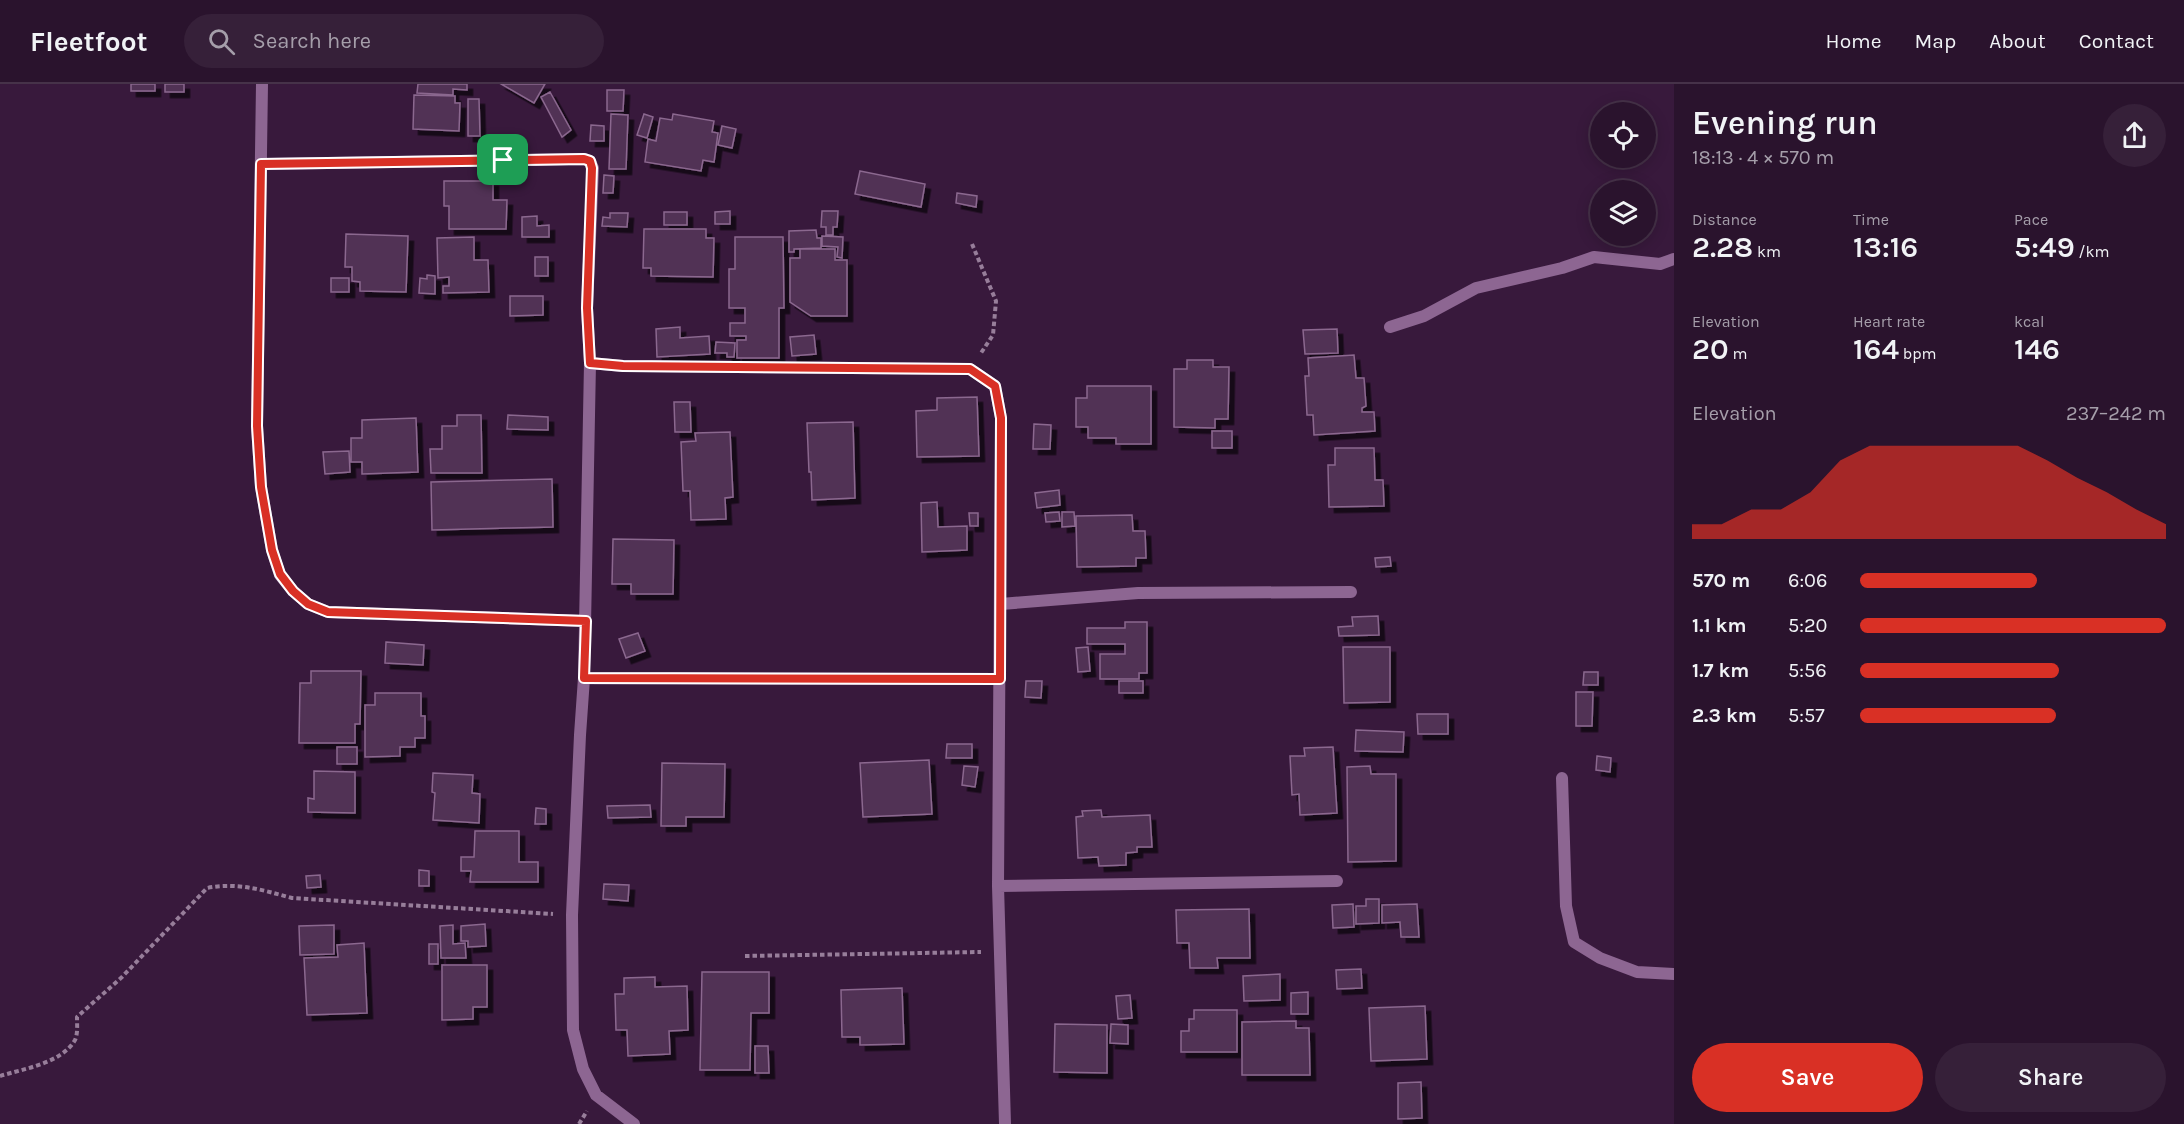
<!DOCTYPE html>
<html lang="en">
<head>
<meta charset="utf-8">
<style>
	:root { --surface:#2a132d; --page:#362039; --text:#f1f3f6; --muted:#a59eaa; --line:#463249; --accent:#d93025 }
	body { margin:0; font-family:Karla,sans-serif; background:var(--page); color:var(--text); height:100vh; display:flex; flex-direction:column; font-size:22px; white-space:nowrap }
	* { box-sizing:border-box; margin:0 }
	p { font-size:20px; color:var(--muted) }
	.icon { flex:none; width:33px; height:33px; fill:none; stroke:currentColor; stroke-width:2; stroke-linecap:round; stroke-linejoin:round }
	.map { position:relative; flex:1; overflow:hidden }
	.sheet { display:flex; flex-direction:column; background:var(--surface); width:510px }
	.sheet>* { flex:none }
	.controls { position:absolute; left:1590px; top:18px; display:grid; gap:12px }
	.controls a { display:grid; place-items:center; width:66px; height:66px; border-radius:50%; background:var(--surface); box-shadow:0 3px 15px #0003,0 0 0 2px var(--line); font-size:30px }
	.pin { position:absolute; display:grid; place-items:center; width:51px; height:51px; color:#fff; margin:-26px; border-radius:12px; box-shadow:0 3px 9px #0006 }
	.round { display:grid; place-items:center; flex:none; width:63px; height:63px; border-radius:32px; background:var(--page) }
	.summary { display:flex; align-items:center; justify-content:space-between; height:102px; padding:0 18px }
	h1 { font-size:33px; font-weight:600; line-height:45px }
	.metrics { display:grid; grid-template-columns:repeat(3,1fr); gap:9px; height:102px; padding:6px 18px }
	.metrics div { display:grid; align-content:center }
	.metrics b { font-size:30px; font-weight:600 }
	.metrics small { font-size:16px; font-weight:400 }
	.metrics p { font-size:16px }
	.chart { height:168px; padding:12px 18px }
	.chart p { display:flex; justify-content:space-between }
	.chart svg { width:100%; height:108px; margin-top:6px; fill:var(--accent); opacity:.7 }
	.cta { display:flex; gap:12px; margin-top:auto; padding:12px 18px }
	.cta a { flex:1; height:69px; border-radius:36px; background:var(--accent); color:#fff; font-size:24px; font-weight:600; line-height:69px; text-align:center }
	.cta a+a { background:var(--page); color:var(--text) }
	ul { padding:0 18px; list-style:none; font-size:20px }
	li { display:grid; grid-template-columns:96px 72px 1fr; align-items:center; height:45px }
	li i { height:15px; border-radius:8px; background:var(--accent) }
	header { display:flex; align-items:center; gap:36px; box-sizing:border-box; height:84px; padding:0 30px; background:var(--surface); border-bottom:2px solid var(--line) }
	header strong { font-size:28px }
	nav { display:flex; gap:33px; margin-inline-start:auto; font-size:21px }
	.search { width:420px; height:54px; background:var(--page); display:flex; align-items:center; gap:15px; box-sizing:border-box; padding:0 21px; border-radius:33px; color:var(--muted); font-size:22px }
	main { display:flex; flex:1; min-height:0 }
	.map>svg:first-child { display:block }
</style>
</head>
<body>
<header>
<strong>Fleetfoot</strong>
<div class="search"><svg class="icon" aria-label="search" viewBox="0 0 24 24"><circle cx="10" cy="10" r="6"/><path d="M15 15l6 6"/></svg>Search here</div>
<nav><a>Home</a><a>Map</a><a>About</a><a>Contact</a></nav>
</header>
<main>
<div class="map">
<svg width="1674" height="1040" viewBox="0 0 1674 1040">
	<defs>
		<filter id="shadow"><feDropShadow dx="5.5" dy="5.5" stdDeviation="0" flood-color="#0009"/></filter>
	</defs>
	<rect width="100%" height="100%" fill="#38193c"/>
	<!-- building -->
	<path fill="#513155" stroke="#8b688f" stroke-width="1.5" filter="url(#shadow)" d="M131,0H155V7H131Z
		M165,0H184V8H165Z
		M418,0H467V6L453,5V11L417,9Z
		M501,0H545L534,19Z
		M607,6H624L623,27H607Z
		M550,8L571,46L562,53L541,13Z
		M414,11L455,12V19H460L459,47L413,45Z
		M468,15H479L480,52H468Z
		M611,30L628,31L626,85H609Z
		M644,30L653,33L647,54L637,51Z
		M673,30L714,37L712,48L718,49L714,78L703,76L701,87L645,78L648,55L656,57L660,34L672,36Z
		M591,41L604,42V57H590Z
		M722,42L736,45L732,64L718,61Z
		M860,87L925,100L921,123L855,110Z
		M604,91L614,92L613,109H603Z
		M444,97H493V116H507L506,145H449V122H444Z
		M957,109L977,112L976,123L956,119Z
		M730,127V140H715V128Z
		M822,127H838L837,143H833V151H826V143H821Z
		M664,128H687V141H664Z
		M610,129H628L627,143L602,142L603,133L610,134Z
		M537,132V142L549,141V153H522V133Z
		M644,145H706V154H714L713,193L651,192V184H643Z
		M816,146L817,154H821V164L794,165V168H789V147Z
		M346,150L408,152L406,208L360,207V198L352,197V183H345Z
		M822,152L843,153L842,174L837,173L838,163L822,162Z
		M474,153V176H488L489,208L443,209V202H449V193L438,194L437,154Z
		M735,153H783L784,224H779V274H737V256H746V252H730V239H745V224H729V185H735Z
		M800,165H835V176H847V232H811L790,218V174H800Z
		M535,173H548V192H535Z
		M427,191L435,192V210L419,209L420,194L427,195Z
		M331,194H349V208H331Z
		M510,212H543V231L510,232Z
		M680,243V254L709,252L710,270L657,273L656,245Z
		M1337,245L1338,269L1305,270L1303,246Z
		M814,251L816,270L792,272L790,253Z
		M716,258L735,259L734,273H727V269H715Z
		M1354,271L1356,294H1364L1366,322L1362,324V328H1374L1375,347L1314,351L1313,331H1307L1305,292H1309L1308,274Z
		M1187,276H1213V283H1229L1228,335H1215V344L1174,343V285H1187Z
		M1087,302H1151V360H1116V354H1088V343H1076V314H1087Z
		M977,313L979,372L917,373L916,327L937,326V314Z
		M674,318H690L691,348H675Z
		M457,331H481L482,389H431L430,365H442V342H457Z
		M508,331L548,333V346L507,345Z
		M416,334L418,388L362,390V378H351V354H362V336Z
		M853,338L855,414L812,416L811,388H809L807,339Z
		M1034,340L1051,341L1050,365H1033Z
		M1212,347H1232V364H1212Z
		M730,348L733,413L725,414L726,435L691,436L690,407H683L681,358L696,357L695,349Z
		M1335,364H1374L1375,396H1383L1384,422L1329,423L1328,381H1335Z
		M349,367L350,388L325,390L323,368Z
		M552,395L553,443L432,446L431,398Z
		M1059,406L1060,421L1037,424L1035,409Z
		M937,418L938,443L967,442V466L922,468L921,419Z
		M1059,428L1060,437L1046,438L1045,429Z
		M1062,428H1074L1075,442L1062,443Z
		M969,429H978V442H970Z
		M1132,431L1133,447H1145L1146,474H1136V482L1077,483L1076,432Z
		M613,455L674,456L673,510H631V500H612Z
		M1390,473L1391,482L1376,483L1375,474Z
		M1378,532L1379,551L1339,552L1338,543L1353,542L1352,533Z
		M1125,538H1147V589H1139V595H1100V570H1125V560H1087V544H1125Z
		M638,549L645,567L626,574L619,555Z
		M386,558L424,561L423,581L385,579Z
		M1088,563L1090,587L1078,588L1076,564Z
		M1343,563H1390V618L1344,619Z
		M311,587H361L360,640H355V659H299L300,599H311Z
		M1584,588H1598V601H1583Z
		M1026,597H1042L1041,614L1025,613Z
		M1119,597H1143V609H1119Z
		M1576,608H1593L1592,642H1576Z
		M375,609H421V632H425V654H415V663H400V672L365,673V621H375Z
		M1417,630H1448V650H1418Z
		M1356,646L1404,648L1403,668L1355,667Z
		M947,660H972V674H946Z
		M337,663H357V680H337Z
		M1333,663L1337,729L1300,731L1299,710L1292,711L1290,672H1305L1304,664Z
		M1597,672L1611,674L1610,688L1596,686Z
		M929,676L932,730L863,733L860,679Z
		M662,679L725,680L724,733H686V742H661Z
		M964,682L978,683L975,703L962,701Z
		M1370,682L1371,690H1396V777L1348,778L1347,683Z
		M314,687L355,688V729L308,728V714L314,715Z
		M433,689L473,691L472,709L480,710L479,739L433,736L435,709L432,708Z
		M650,721L651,733L608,734L607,722Z
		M536,724L546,725V740H535Z
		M1101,726L1102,733L1150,731L1152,763H1137V768L1126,769V781L1099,782L1098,773L1078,774L1076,733L1083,732L1082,727Z
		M475,747H519V778H538V798H470L471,787H461V773H474Z
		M419,786L429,787V802H419Z
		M320,791L321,803L307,804L306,792Z
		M604,800L629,801L628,817L603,815Z
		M1366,815H1379V839L1356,840V822H1366Z
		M1353,820L1354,843L1333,844L1332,821Z
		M1417,820L1419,853H1401L1400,838L1382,839V821Z
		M1249,825L1250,874H1217L1218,884H1190L1189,859H1177L1176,826Z
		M485,840L486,862L468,863V857H461V842Z
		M334,841V870L300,871L299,842Z
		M453,841V860L465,859L466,874H441L440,842Z
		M364,859L367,929L307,931L304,874L338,873L337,861Z
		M429,860H438V880H429Z
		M442,881H487V923H473V935L442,936Z
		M1361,885L1362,904L1337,905L1336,886Z
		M702,888H769V929H751L750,986H700Z
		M1280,890V916L1244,917L1243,892Z
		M655,893V903L687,902L688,946L669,947L670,970L628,972L627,946H616L615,910H624V894Z
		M902,904L904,960L860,961V953H842L841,906Z
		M1308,908V930H1291V909Z
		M1130,911L1132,934L1118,935L1116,912Z
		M1425,922L1427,975L1371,977L1369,924Z
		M1194,926H1237V968H1181V947H1189V935H1194Z
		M1296,937V944H1309L1310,991H1242V938Z
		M1055,940L1107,941V989L1054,988Z
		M1111,940L1128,941V960L1110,959Z
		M755,962H768L769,989H755Z
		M1421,998L1422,1034L1398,1035V999Z"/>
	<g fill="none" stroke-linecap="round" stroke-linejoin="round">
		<!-- path -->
		<path stroke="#977e9a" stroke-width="4" stroke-dasharray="4.5 3" stroke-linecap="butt" d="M972,160L996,217L993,251L981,269
			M745,872L981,868
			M0,992C23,985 62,979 75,956C78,950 77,940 77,933L122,893L207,804C238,798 262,806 292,814L553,830
			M579,1040L587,1027"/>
		<!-- minor -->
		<path stroke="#8d6692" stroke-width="12" d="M262,0L257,342L261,403L272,466L280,491L293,507L308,520L328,528L586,537
			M261,80L584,75L590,77L593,84L587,224L590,279L584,594L580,651L572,831L573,946L583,985L596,1011L634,1040
			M1390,243L1424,232L1476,204L1562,184L1594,173L1660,180L1674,175
			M590,279L623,282L970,285L995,302L1001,334L998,802L1005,1040
			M1001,520L1138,509L1351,508
			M584,594L1000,595
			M1562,694L1566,822L1574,858L1600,874L1637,888L1674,890
			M998,802L1337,797"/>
	</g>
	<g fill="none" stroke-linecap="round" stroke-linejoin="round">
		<defs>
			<path id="route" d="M584,75L590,77L592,84L587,224L590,279L623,282L970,285L995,302L1001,334L1000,595L584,594L586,537L328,528L308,520L293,507L280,490L272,466L261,403L257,342L261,80Z"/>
		</defs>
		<!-- route casing -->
		<use href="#route" stroke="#fff" stroke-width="12"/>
		<!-- route -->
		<use href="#route" stroke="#d93025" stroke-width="8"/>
	</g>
</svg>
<div class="controls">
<a><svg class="icon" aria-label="locate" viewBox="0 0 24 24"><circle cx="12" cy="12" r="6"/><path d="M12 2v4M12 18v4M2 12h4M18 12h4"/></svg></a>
<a><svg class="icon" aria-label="layers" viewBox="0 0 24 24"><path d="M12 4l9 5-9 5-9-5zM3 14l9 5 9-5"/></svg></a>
</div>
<div class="pin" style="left:503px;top:76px;background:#1e9e55"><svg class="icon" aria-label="arrive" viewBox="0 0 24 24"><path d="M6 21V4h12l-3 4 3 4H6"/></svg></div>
</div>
<section class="sheet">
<div class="summary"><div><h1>Evening run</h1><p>18:13 · 4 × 570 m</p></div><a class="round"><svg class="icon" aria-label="share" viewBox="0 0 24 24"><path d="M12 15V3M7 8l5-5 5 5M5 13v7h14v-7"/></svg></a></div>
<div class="metrics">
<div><p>Distance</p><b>2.28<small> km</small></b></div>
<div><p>Time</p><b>13:16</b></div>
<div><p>Pace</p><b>5:49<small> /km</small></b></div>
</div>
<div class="metrics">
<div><p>Elevation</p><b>20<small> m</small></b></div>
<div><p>Heart rate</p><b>164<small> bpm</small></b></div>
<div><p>kcal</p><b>146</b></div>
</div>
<div class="chart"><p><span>Elevation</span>237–242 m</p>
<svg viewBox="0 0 160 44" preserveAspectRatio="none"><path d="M0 44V38L10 38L20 32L30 32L40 25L50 12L60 6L70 6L80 6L90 6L100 6L110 6L120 12L130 19L140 25L150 32L160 38V44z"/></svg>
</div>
<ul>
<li><b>570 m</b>6:06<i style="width:58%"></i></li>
<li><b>1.1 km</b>5:20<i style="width:100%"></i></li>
<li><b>1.7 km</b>5:56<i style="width:65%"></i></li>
<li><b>2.3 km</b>5:57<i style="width:64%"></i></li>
</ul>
<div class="cta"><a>Save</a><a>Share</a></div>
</section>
</main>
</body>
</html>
